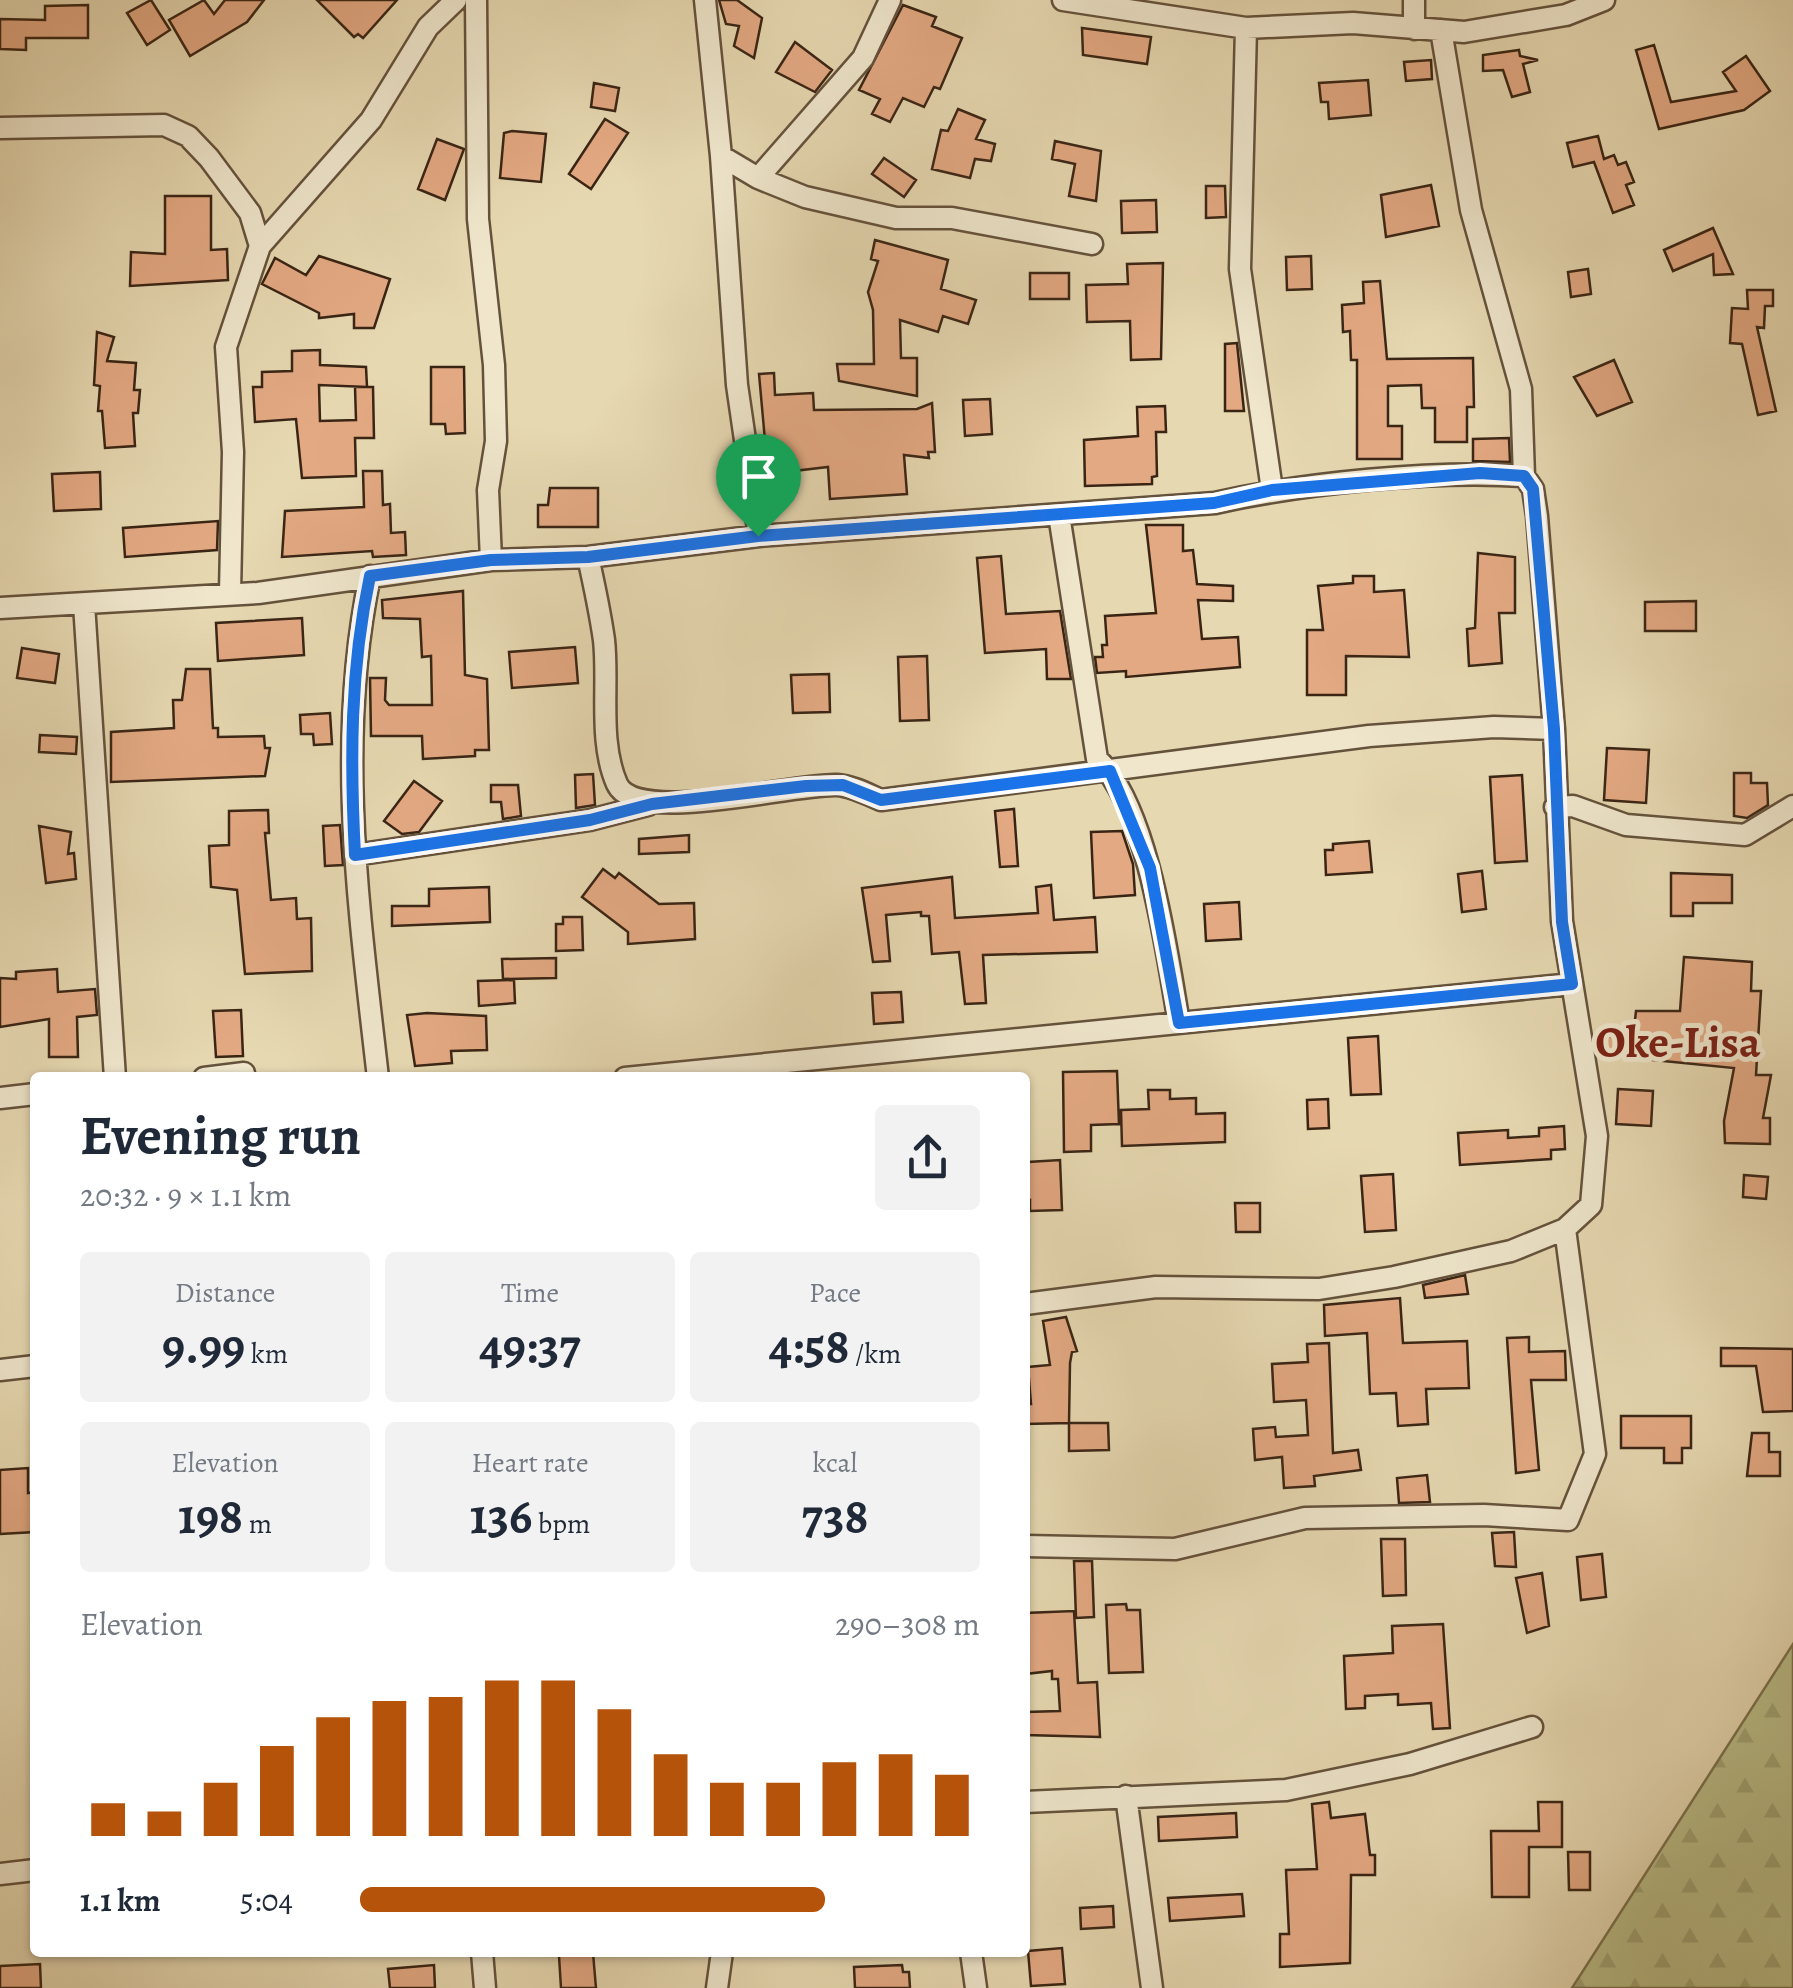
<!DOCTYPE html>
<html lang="en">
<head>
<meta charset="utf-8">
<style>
	:root { --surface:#fff; --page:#f2f2f3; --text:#1f2937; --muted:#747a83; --accent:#b45309 }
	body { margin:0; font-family:Alegreya,serif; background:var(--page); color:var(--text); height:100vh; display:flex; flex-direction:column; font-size:38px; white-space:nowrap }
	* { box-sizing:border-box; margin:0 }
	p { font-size:32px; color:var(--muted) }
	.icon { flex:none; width:55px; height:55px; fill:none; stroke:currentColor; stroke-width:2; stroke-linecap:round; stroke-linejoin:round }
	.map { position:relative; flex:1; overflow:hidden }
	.sheet { position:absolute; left:30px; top:1072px; width:1000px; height:885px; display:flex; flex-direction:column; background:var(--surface); border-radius:10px; box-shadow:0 2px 8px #0004 }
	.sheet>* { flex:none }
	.pin { position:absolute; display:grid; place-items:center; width:85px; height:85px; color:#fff; margin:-102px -42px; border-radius:50% 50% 50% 0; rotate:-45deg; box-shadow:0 0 10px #0007 }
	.pin .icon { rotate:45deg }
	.round { display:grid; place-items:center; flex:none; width:105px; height:105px; border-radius:10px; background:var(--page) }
	.head { display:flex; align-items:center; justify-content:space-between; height:170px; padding:0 50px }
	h1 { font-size:55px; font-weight:700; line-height:75px }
	.metrics { display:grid; grid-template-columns:repeat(3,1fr); gap:15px; height:170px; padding:10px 50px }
	.metrics div { display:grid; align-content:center; border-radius:10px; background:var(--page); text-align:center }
	.metrics b { font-size:50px; font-weight:700 }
	.metrics small { font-size:28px; font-weight:400 }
	.metrics p { font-size:28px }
	.chart { height:280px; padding:20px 50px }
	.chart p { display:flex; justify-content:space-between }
	.chart svg { width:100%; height:180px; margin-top:10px; stroke:var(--accent); stroke-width:6 }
	ul { padding:0 50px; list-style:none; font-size:32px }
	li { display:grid; grid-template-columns:160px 120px 1fr; align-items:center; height:75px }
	li i { height:25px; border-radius:12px; background:var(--accent) }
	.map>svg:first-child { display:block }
</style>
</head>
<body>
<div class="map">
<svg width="1793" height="1988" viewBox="0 0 1793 1988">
	<defs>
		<pattern id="forest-firs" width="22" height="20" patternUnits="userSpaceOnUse" patternTransform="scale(2.5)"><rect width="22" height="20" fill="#b9bd88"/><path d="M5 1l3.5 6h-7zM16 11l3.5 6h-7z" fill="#a0a274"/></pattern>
	</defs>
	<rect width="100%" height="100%" fill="#e6d8b1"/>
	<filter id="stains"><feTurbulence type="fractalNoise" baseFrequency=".002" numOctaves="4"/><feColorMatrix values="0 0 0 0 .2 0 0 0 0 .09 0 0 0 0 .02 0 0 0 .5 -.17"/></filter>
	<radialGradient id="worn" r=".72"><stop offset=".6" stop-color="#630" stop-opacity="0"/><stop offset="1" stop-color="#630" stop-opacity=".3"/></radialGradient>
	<!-- forest -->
	<path fill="url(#forest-firs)" stroke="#7a714e" stroke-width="2.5" d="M1793,1644V1988H1572Z"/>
	<!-- building -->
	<path fill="#e3a983" stroke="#3a2515" stroke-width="2.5" d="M151,0L170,30L147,45L127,13Z
		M204,0L214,14L225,0H264L247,22L190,56L169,20Z
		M317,0H397L363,38L358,34L354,37Z
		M719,0H737L762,18L754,58L734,46L739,26L726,24Z
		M88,5V38H26V50L0,49V19L45,20V6Z
		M903,5L936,17L932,26L962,38L940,89L934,87L924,107L903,98L890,122L872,114L880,99L859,90Z
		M1082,28L1151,37L1147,64L1083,55Z
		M795,42L832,70L815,92L776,72Z
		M1654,45L1671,102L1736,91L1723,72L1746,56L1770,91L1744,110L1659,129L1636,50Z
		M1519,50L1520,56L1538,60L1523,64L1530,92L1512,97L1503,70L1483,71V55Z
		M1431,60L1432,79L1406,81L1404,62Z
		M1368,80L1371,115L1329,119L1328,102H1321L1319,83Z
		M594,83L619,88L615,111L591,107Z
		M958,109L985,120L976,139L995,144L991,161L975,159L970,178L932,169L941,130L948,131Z
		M605,119L628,133L591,189L569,174Z
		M512,131L546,134L541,182L500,178L504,133Z
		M1598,136L1604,159L1614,155L1618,165L1626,162L1634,182L1626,185L1634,205L1613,213L1594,162L1573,167L1567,143Z
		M437,139L464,149L445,200L418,189Z
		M1055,141L1101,151L1096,201L1069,196L1075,164L1052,159Z
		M884,158L916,180L904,197L872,174Z
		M1431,185L1439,226L1386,237L1381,195Z
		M1206,186H1225L1226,217L1206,218Z
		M165,196H211V250L227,249L228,280L130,286L131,252L165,254Z
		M1156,200L1157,232L1122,233L1121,201Z
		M1713,228L1733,274L1714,275L1713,254L1673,271L1664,250Z
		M875,240L948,260L941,289L976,300L968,324L943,316L938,332L900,320L901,358H917V396L839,381L837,364H874L873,310L868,292L878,261L871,259Z
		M319,256L390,279L374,328H354V314L319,318V313L262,284L275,258L306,275Z
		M1311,256L1312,289L1287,290L1286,257Z
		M1163,263L1161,359L1131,360L1130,321L1087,322L1086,285L1128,284L1127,264Z
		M1588,269L1591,294L1571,297L1568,272Z
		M1030,273H1069V299H1030Z
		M1380,281L1387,359L1473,358L1474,407H1467V442H1435V408H1422L1421,385L1388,386V426H1402V459H1357V360H1351L1350,331L1343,332L1342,305L1364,303L1363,282Z
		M1747,290H1773V306H1765L1764,328L1757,327L1776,411L1758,415L1742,344L1730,343L1732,308L1748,309Z
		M97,332L114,337L107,361L136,363L134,390H140L138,413H133L135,446L105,448L102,411H98L100,386L94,385Z
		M1237,343L1244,411H1225V344Z
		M320,350V365L366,367L367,387L319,385L320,421L356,420L355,387H373L374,438H355L356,476L302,478L296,419L255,422L253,387H262V372L292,371V351Z
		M1614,360L1632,402L1597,416L1574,377Z
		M431,367H464L465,433L446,434L445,424H431Z
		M774,373L775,395L813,393L814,410L917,409L932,403L935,452H928L929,458L904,455L907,494L830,499L828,467L768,474L759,374Z
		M990,399L992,434L965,436L963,400Z
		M1165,406L1166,432H1156L1157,476L1152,477V484L1085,486L1084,440L1138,436L1137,407Z
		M1509,438L1510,462L1473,461V439Z
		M363,471H382L383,505L390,504L391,533L405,532L406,555L373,557L372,551L282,557L285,511L364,507Z
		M100,472L101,509L54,511L52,474Z
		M550,488H598V527H538V505H548Z
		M218,521L217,550L125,557L123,528Z
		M1146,525H1183V551L1193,550L1197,584L1233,586V601L1198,600L1202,639L1238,637L1240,667L1126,677V671L1097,673L1095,657H1103L1102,645H1107L1105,616L1156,613Z
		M1478,553L1515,557V613H1499L1502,663L1469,666L1467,629L1475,628Z
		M1001,556L1006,614L1060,611L1071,679H1047L1046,649L985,653L977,558Z
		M1353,576H1374V592L1404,590L1409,657L1346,656V695H1307V630H1323L1318,586L1353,583Z
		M463,591L465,675L487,679L489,750H475V756L423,759L422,736H371L370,678H386L385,700L389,705H432L431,656L422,657L420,619L383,618L382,600Z
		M1696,601V631H1645V602Z
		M302,618L304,655L218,661L216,623Z
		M575,647L578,683L512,688L509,652Z
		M22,648L59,654L55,683L17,678Z
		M927,656L929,720L900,721L898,657Z
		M186,669H210L213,728H218V737L264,736L265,748H270L265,776L111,782V732L174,728L173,700H182Z
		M829,674L830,712L793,713L791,675Z
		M330,713L332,744L314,745L313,734H301L300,715Z
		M40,735L77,737L76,754L39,752Z
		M1607,748L1649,750L1646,803L1604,800Z
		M1734,773H1751V783H1767L1768,805L1747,818L1734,816Z
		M593,774L595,805L576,808L575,775Z
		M1522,775L1527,861L1495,863L1490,777Z
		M414,781L442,801L419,832L402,834L384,821Z
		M491,785H518L521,816L503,819L501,802H491Z
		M1014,809L1018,866L1000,867L995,811Z
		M268,810L269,833H265L271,900L296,898L297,919L311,918L312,971L245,974L237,890L211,887L209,846L229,845V811Z
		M340,825L343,865L325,866L323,826Z
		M39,826L71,832L68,854L74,853L76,879L46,883Z
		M1122,831L1133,864L1135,895L1094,898L1091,832Z
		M689,835V852L639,854V839Z
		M1369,841L1372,872L1326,875L1325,850H1333V844Z
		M603,869L615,878L619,873L659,904L694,903L695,939L628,944V932L582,897Z
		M1482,871L1486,909L1462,912L1458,874Z
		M1671,873L1732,875V903H1693V916H1671Z
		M952,877L955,918L1038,913L1036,887L1051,885L1054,920L1095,917L1097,952L983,955L986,1003L965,1004L959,952L932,954L929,916H921V912L886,915L890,961L873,962L862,888Z
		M489,887L490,922L392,926V906H429V889Z
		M1239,902L1241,939L1206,941L1204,904Z
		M563,917H582L583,950L556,951V924H563Z
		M1684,957L1752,962L1751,991H1761L1756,1075H1771L1763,1118H1770V1144L1725,1143L1724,1121L1734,1068L1604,1055L1605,1036L1633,1038L1636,1011H1680Z
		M556,958V978L503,979L502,959Z
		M57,969L58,992L95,989L97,1015L77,1017L78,1057H49V1019L0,1027V978L16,979V972Z
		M514,980L515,1003L479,1006L478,981Z
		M901,992L903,1022L874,1024L872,993Z
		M241,1010L243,1056L216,1057L213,1011Z
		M427,1013L486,1016L487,1050L451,1051L452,1063L415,1066L407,1015Z
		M1378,1036L1381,1094L1351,1095L1348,1038Z
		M1117,1071L1119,1124L1091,1125V1151L1064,1152L1063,1072Z
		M1618,1089L1653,1091L1651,1126L1616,1124Z
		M1148,1090H1170V1099L1196,1098V1114L1225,1113V1142L1122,1146L1121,1110L1149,1109Z
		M1328,1099L1329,1128L1308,1129L1307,1100Z
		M1564,1126L1565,1149L1551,1150V1159L1460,1165L1458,1133L1508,1130V1138L1539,1136V1128Z
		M1060,1160L1062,1210L1030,1211V1200L1025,1201L1028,1162Z
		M1393,1174L1396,1230L1365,1232L1361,1176Z
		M1744,1175L1768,1177L1766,1199L1743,1197Z
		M1235,1203H1260V1232H1236Z
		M1465,1275L1468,1294L1425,1298L1423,1285Z
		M1400,1298L1403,1343L1467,1341L1469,1388L1426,1389L1428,1424L1398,1426L1396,1393L1370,1394L1367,1333L1325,1336L1324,1305Z
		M1066,1317L1077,1351L1072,1352L1070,1363L1069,1423L1025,1424V1404H1031L1028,1367L1050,1365L1043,1321Z
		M1529,1337V1352L1565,1351L1566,1380H1531L1539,1470L1516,1473L1507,1338Z
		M1329,1343L1333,1453L1358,1450L1361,1470L1314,1476L1315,1486L1284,1488L1282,1457L1255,1460L1253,1429L1275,1427L1276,1437L1308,1435L1306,1400L1274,1402L1272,1364L1308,1362L1307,1344Z
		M1721,1348L1793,1349V1411L1763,1412L1756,1366H1721Z
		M1621,1416H1691V1448H1682V1463H1664V1448H1621Z
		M1069,1423H1108L1109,1450L1069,1451Z
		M1752,1433H1769V1452H1780V1476H1747Z
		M28,1468V1493L35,1492V1532L0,1534V1470Z
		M1427,1475L1430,1502L1399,1503L1397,1478Z
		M1514,1532L1516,1567L1495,1566L1492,1533Z
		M1381,1539H1405L1406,1595L1383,1596Z
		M1602,1554L1606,1597L1581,1600L1577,1557Z
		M1074,1561H1092L1094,1617L1076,1618Z
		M1542,1573L1549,1626L1527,1633L1516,1578Z
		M1126,1604L1127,1610H1140L1143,1672L1109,1673L1106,1605Z
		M1074,1611L1078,1683L1097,1682L1100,1737L1025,1735V1712L1060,1711L1058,1679H1052V1671L1025,1674V1613Z
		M1443,1624L1450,1728L1433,1729L1431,1703L1398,1705V1694L1365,1696V1708L1346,1709L1344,1656L1393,1653L1392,1626Z
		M1329,1802L1331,1818L1365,1814L1370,1855H1375V1875H1351L1350,1963L1280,1967V1934H1289L1286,1870L1317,1869L1312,1804Z
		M1538,1802H1562V1847H1529V1897H1492L1491,1831H1539Z
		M1236,1813L1237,1837L1159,1841L1158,1817Z
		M1568,1852H1590V1890H1569Z
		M1242,1894L1244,1916L1170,1921L1168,1898Z
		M1113,1906L1114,1927L1081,1929L1080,1908Z
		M1062,1948L1065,1984L1031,1986L1028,1951Z
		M593,1953L596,1988H561L559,1956Z
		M40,1964L41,1988H0V1966Z
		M434,1965L435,1988H390L388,1969Z
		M902,1965L903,1972H909L910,1988H855L854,1967Z"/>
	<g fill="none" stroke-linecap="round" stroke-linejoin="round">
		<defs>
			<path id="street" d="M476,0L478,219L494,365L496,441L488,490L491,560
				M705,0L721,156L737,385L759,536
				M1063,0L1246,28L1353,23L1464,32L1566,15L1604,0
				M1246,28L1240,269L1272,490
				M1414,29V0
				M0,128L164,125L188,136L209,158L250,213L260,246L226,347L233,452L230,592
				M721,156L758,178L863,58L890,0
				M758,178L805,197L896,218H952L1092,244
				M260,246L371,120L428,27L456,0
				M1059,515L1097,759C1148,806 1167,954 1179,1023
				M588,557C594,584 600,612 604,640C609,685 598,741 617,784C636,826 794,783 837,785C852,786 867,794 881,800L1369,736L1494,727L1554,729
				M370,576C335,743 359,910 378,1078
				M84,604L115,1078
				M0,608L258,593L491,560L588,557L759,536L1215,503C1304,483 1433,470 1524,476
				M1555,807L1573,806L1626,825L1745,835L1793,806
				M355,855L590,820L648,805
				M204,1078L244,1073
				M625,1078L1572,984
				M0,1098L35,1094
				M1025,1304L1156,1287L1319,1289L1394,1277L1511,1251L1565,1229L1591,1205L1597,1136L1562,921L1554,729L1537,516L1533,489L1524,476L1521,389L1471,210L1441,30
				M0,1370L35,1366
				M1025,1546L1175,1549L1305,1518L1484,1515L1568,1520L1595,1454L1565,1229
				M1126,1796L1152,1988
				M1025,1802L1286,1790L1410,1764L1532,1727
				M0,1874L35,1870
				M482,1952L485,1988
				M971,1952L976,1988
				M717,1988L722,1952"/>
		</defs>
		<!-- street casing -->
		<use href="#street" stroke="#65523c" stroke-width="25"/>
		<!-- street -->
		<use href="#street" stroke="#efe6cc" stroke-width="20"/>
	</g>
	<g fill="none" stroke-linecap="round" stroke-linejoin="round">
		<defs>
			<path id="route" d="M1480,473L1524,476L1533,489L1554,729L1562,922L1572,984L1179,1023L1150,868L1110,771L881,800L843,785L806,786L652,804L590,820L355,855C350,760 350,670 370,576L491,560L588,557L758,536L1214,503L1272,490Z"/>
		</defs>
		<!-- route casing -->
		<use href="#route" stroke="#fff" stroke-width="20"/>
		<!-- route -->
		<use href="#route" stroke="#1a73e8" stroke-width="12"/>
	</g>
	<g text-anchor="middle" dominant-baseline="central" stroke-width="10" stroke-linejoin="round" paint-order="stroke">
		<!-- quarter labels -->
		<g font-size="45" font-weight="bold" fill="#7a1f14" stroke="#efe6cc">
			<text x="1678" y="1042">Oke-Lisa</text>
		</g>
	</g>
	<rect width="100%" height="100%" filter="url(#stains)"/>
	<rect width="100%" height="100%" fill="url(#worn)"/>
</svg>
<div class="pin" style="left:758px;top:536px;background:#1e9e55"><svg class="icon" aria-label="arrive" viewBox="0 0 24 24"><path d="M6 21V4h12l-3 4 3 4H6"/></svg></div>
<section class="sheet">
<div class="head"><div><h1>Evening run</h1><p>20:32 · 9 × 1.1 km</p></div><a class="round"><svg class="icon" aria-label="share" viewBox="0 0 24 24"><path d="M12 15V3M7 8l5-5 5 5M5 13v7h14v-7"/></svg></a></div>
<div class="metrics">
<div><p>Distance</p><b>9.99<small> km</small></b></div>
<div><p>Time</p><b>49:37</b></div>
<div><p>Pace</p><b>4:58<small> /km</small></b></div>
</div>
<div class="metrics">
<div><p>Elevation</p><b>198<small> m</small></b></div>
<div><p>Heart rate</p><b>136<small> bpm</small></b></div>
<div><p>kcal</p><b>738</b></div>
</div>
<div class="chart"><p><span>Elevation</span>290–308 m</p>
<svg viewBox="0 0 160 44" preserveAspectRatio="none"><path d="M5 44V36M15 44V38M25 44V31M35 44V22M45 44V15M55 44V11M65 44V10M75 44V6M85 44V6M95 44V13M105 44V24M115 44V31M125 44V31M135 44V26M145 44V24M155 44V29"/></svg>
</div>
<ul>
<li><b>1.1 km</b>5:04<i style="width:75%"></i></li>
</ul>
</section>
</div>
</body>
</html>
